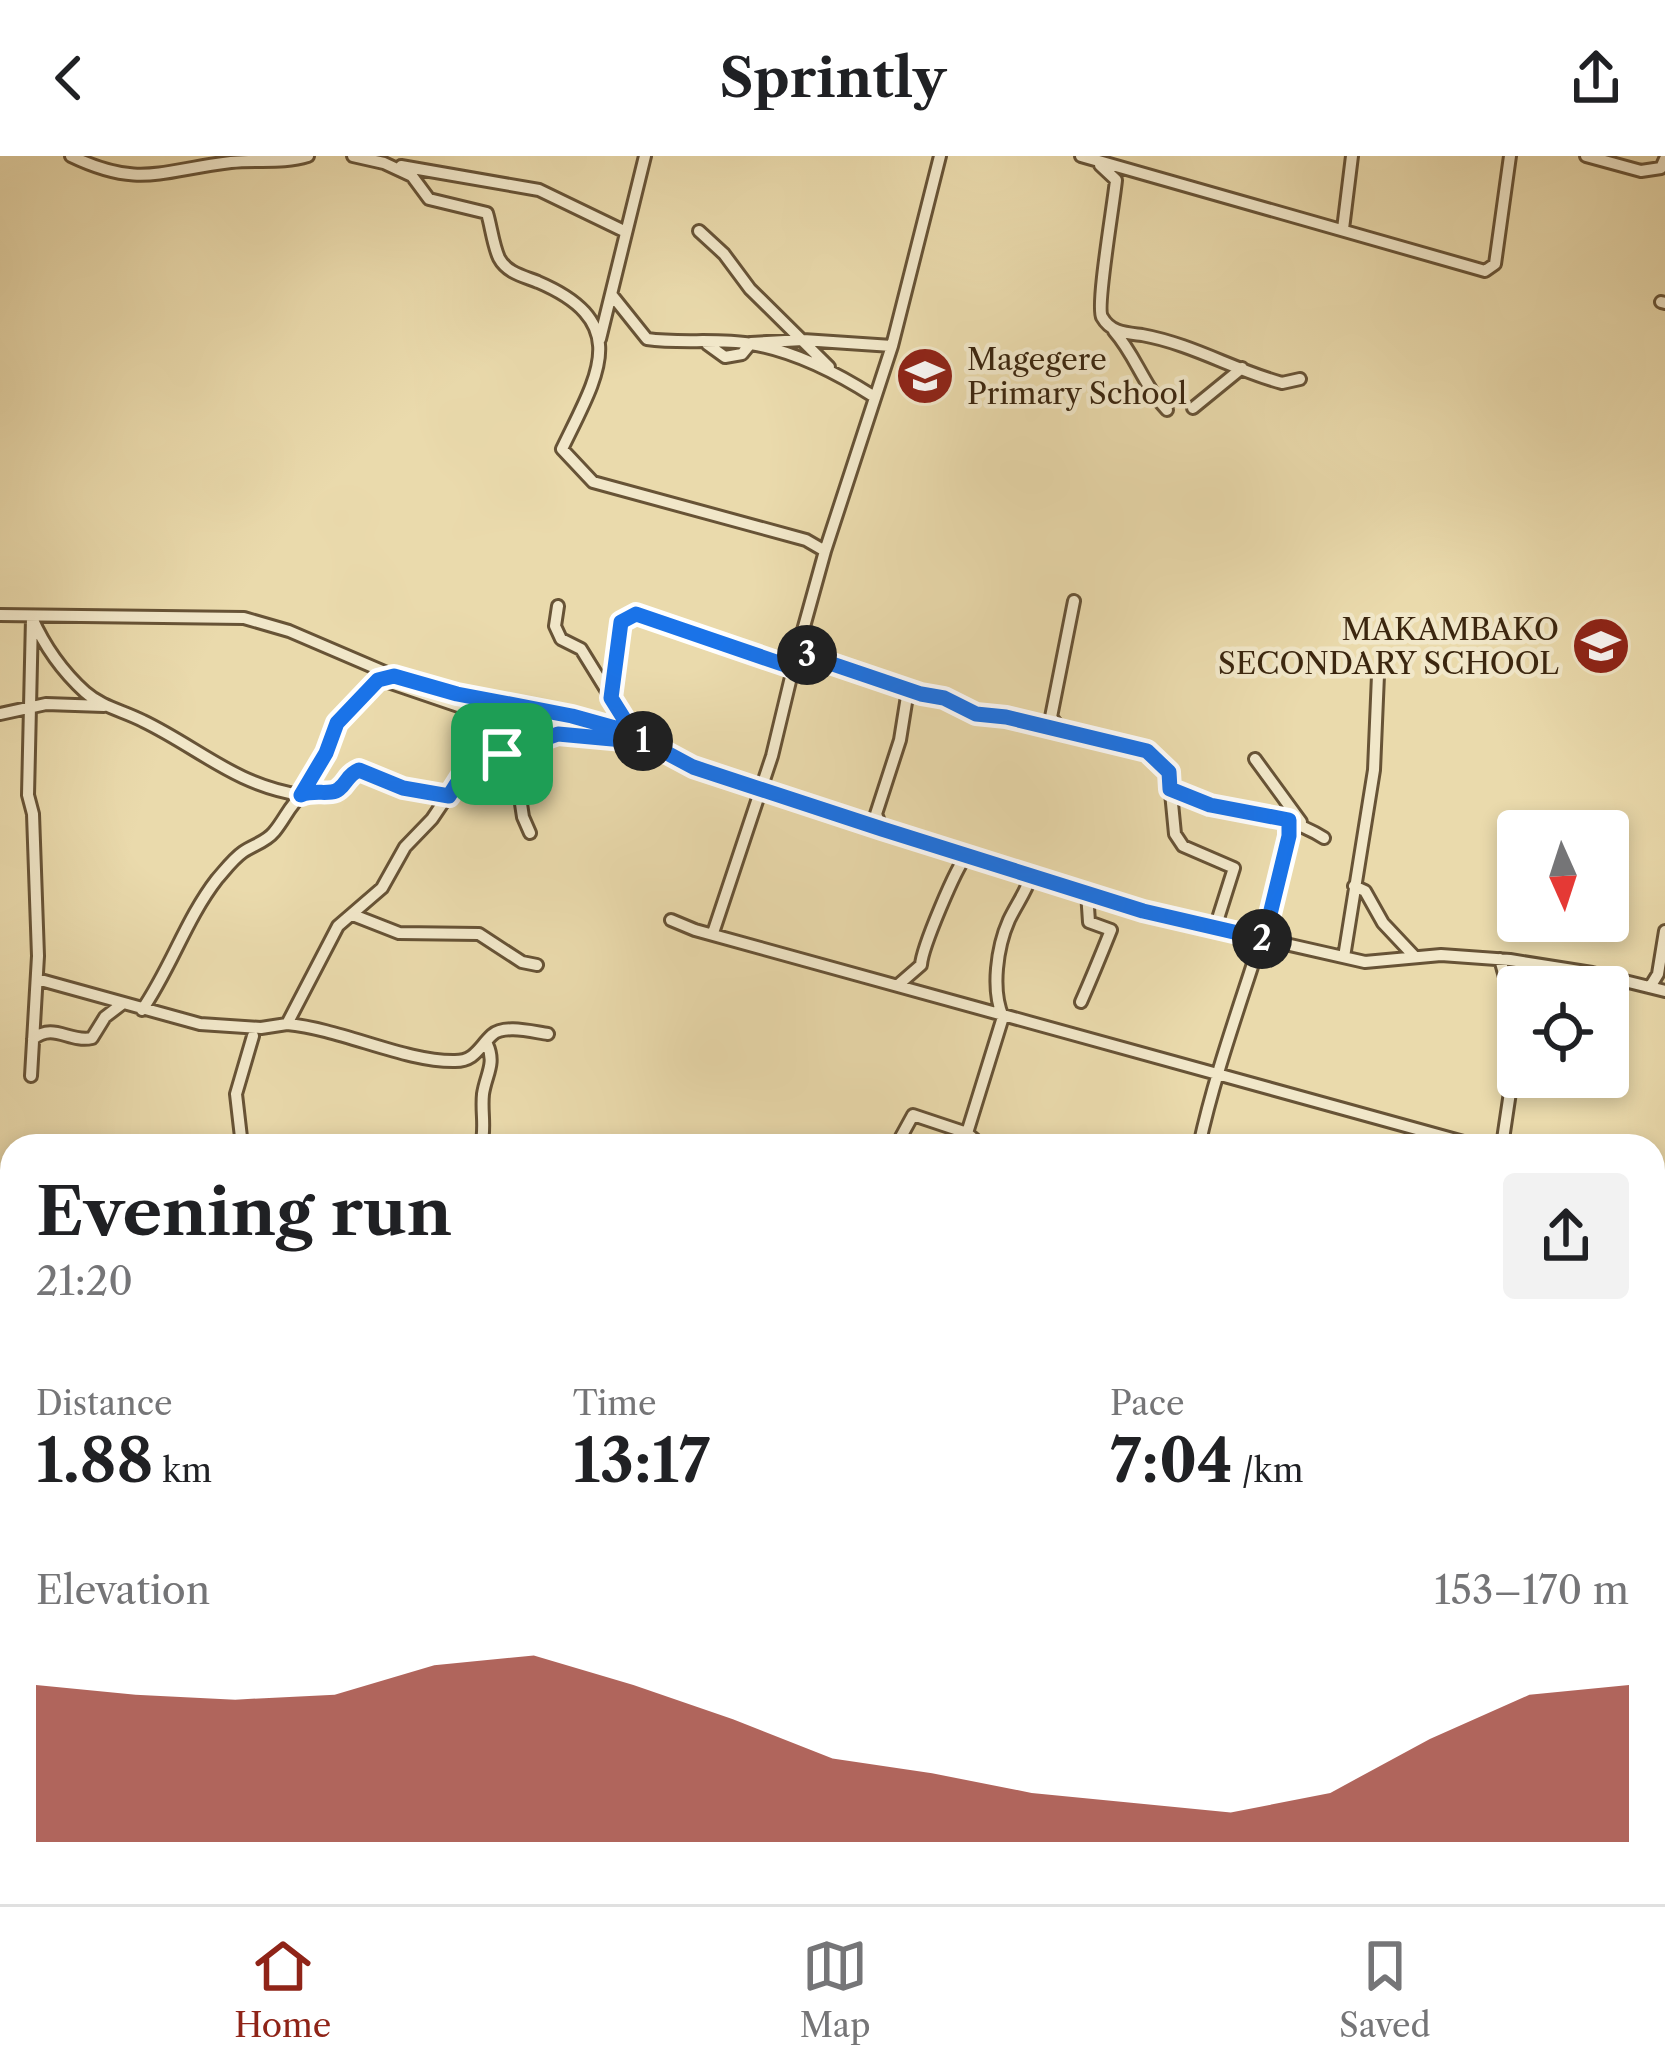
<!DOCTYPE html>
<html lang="en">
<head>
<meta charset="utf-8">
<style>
	:root { --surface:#fff; --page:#f2f2f2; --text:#202124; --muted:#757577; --line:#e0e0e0; --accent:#8f2418 }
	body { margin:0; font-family:"Libre Caslon Text",serif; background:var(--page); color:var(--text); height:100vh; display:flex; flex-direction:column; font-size:45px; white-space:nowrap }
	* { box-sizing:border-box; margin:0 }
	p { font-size:39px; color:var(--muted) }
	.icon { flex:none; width:66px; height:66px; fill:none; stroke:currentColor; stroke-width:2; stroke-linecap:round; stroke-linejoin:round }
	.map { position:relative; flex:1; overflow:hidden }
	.sheet { position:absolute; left:0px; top:978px; width:1665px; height:771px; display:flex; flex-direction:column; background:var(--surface); border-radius:36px 36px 0 0; box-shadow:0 6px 18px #0003 }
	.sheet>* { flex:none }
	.needle { width:78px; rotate:177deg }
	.fabs { position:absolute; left:1497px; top:654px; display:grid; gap:24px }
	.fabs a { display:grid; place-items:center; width:132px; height:132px; border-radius:12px; background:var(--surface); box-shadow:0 6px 18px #0003; font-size:60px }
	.pin { position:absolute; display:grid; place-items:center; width:102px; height:102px; color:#fff; margin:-51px; border-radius:24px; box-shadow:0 6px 18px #0006 }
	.km { position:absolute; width:60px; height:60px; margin:-30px; border-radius:50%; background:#222; color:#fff; font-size:33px; line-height:60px; text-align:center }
	.round { display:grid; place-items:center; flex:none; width:126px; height:126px; border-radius:12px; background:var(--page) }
	.head { display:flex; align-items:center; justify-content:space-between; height:204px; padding:0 36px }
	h1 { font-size:66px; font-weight:800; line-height:90px }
	.stats { display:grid; grid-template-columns:repeat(3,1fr); gap:18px; height:204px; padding:12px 36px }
	.stats div { display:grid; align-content:center }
	.stats b { font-size:60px; font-weight:800 }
	.stats small { font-size:33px; font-weight:400 }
	.stats p { font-size:33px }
	.chart { height:336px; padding:24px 36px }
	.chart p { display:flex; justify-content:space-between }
	.chart svg { width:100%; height:216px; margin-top:12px; fill:var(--accent); opacity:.7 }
	header { display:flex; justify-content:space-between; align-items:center; height:156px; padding:0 36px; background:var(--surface); font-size:54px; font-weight:800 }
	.tab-bar { display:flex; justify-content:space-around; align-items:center; height:168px; border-top:3px solid var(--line); background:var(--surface); font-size:33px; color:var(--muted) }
	.tab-bar a { display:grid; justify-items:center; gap:6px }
	.tab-bar .current { color:var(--accent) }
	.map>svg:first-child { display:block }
</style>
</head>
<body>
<header><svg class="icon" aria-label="back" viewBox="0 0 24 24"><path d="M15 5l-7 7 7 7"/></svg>Sprintly<svg class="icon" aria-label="share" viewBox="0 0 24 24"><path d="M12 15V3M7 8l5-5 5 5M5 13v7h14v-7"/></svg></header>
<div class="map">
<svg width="1665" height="1748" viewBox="0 0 1665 1748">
	<rect width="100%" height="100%" fill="#eadaac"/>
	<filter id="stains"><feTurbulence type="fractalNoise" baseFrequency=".00167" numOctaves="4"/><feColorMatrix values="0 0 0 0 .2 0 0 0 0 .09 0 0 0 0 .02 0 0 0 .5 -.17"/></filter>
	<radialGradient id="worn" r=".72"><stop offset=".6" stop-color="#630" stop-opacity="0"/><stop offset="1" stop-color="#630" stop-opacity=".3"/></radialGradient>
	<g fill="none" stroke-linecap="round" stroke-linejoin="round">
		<defs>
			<path id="minor" d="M71,0C140,33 161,14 231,6C257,3 283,8 308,0
				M353,0L384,7L412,20L429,43L487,57C491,70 493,89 499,102C507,117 523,120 538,126C634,167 597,220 562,293L593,326L806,384L825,395L797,496L921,539L944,542L977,558L1007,561L1147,595L1169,616L1175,678L1183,690L1234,712L1215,772L1365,806L1441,799L1510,804L1592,817L1665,835
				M1081,0L1485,115L1495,108L1510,0
				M1586,0L1641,15L1661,12L1665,3
				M1100,9L1116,24C1114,46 1096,150 1102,161C1111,177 1126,177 1142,179C1192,188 1234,214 1282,227L1300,223
				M401,10L539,34L626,76
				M1343,73L1352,0
				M699,75L724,98L750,133L829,211
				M611,138L647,183C681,188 717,182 751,188C794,195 837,217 873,240
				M1661,146L1665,147
				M1114,175C1136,200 1143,229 1167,254
				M600,183L645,0
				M707,188L725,201L742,198L751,187L803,184L892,190
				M1193,252L1242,212
				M825,395L892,190L940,0
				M558,450L555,470L561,483L581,493L626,566V575
				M0,459L244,462L289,475L394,520L626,575L693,611L1143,755L1215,772
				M388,526L476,556L491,569L518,628L523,661L530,677
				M611,543L621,466L636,458L791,511
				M0,558L46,548L104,550
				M1063,576L1051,561L1074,445
				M1255,603L1301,666
				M1170,633C1220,654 1278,653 1324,682
				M882,673L876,658L900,584L908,534
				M1354,730L1365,735L1383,767L1415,801
				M353,759L399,777L479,778L522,806L537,809
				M671,764L695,774L1478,990
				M713,777L772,600L797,496
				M1344,801L1374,614L1378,519
				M1500,803L1510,839L1516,896L1502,990
				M37,823L200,868L261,872L287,868L338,770L382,732L405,691L432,663L471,605L525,593L558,578L642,586
				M898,829L921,809C922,792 956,711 967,699
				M1650,831L1658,818L1665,775
				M1081,846C1092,821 1101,799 1111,774L1089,766L1087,736
				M142,854C171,812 186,763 217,723C225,714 233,703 243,696C253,689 266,686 274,676C291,656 297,626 329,637L359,614L403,632L449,640
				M287,868C342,873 405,906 455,905C475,905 479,891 492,879C504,868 533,876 548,878
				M33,883C54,866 69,887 92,882L105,861L122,848
				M31,920L38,800L33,658L28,639L32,462C44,489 63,516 85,536C102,551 124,555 143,565C199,592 235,629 301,639C329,599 341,534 394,520
				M967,977L1003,861C991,834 997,791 1009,764C1016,749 1026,736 1031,720
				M242,990L236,938L253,880
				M481,990C486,971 481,957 483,938C486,918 496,908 487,888
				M896,990L913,959L967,977L982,990
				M1199,990C1222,884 1266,786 1289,681L1290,663
				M1653,1184L1665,1187
				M1653,1318L1665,1322
				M1653,1594L1665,1572
				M1653,1629L1665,1631
				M839,1737L893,1748
				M1325,1737L1327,1748
				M1399,1737L1402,1748
				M1574,1737L1617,1748
				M614,1748L624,1737
				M738,1748L742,1737
				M934,1748L937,1737
				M1127,1748L1129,1737
				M1505,1748L1507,1737"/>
		</defs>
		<!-- minor casing -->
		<use href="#minor" stroke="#675336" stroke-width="16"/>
		<!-- minor -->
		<use href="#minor" stroke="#f1e7c9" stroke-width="10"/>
	</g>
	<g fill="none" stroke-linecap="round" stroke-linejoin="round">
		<defs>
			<path id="route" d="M502,598L471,605L449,640L403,632L359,614C347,619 348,626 339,633C331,640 314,633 301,639L326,597L337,567L378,524L394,520L457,538L572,560L626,575L693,611L882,673L1143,755L1264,783L1289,680V664L1210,649L1170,633L1169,616L1147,595L1006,561L976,558L944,542L921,538L797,496L791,511L636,458L621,466L611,542L626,566V575L645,586L558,578L502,598"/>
		</defs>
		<!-- route casing -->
		<use href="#route" stroke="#fff" stroke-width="24"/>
		<!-- route -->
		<use href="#route" stroke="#1a73e8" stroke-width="15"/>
	</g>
	<!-- icons -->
	<defs>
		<symbol id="school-disc" viewBox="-11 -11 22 22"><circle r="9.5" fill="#8f2418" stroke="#f1e7c9"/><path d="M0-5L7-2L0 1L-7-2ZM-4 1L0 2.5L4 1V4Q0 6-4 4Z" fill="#fff"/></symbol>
	</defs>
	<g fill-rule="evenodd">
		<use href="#school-disc" x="892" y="187" width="66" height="66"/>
		<use href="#school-disc" x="1568" y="457" width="66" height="66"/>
	</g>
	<g text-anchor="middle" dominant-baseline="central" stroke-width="9" stroke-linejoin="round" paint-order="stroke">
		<!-- poi labels -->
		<g font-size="30" fill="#3b260f" stroke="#f1e7c9" text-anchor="start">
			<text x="967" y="203">Magegere<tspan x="967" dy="34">Primary School</tspan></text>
			<text x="1559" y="473" text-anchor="end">MAKAMBAKO<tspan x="1559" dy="34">SECONDARY SCHOOL</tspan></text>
		</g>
	</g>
	<rect width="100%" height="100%" filter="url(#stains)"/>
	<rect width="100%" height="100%" fill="url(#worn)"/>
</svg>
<div class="fabs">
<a><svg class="needle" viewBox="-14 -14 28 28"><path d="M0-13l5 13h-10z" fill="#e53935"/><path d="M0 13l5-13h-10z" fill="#757577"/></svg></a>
<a><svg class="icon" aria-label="locate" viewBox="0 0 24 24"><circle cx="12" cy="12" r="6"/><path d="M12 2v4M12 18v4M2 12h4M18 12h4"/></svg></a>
</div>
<div class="pin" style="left:502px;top:598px;background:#1e9e55"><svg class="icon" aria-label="arrive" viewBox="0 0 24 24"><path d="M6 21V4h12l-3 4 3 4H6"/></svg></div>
<b class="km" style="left:643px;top:585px">1</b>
<b class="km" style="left:1262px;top:783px">2</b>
<b class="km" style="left:807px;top:499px">3</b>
<section class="sheet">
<div class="head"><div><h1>Evening run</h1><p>21:20</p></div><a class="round"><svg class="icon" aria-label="share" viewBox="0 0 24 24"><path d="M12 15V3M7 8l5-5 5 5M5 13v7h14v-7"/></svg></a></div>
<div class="stats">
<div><p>Distance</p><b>1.88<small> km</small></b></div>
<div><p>Time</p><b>13:17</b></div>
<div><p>Pace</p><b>7:04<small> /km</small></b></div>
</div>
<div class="chart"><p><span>Elevation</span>153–170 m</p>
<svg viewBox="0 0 160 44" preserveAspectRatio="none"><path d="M0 44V12L10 14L20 15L30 14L40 8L50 6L60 12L70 19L80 27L90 30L100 34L110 36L120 38L130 34L140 23L150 14L160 12V44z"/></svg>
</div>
</section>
</div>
<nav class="tab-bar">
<a class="current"><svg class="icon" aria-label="home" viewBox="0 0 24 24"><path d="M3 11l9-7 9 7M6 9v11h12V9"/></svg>Home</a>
<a><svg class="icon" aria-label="map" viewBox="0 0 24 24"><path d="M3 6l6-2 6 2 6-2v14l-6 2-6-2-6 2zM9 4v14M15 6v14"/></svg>Map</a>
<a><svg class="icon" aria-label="saved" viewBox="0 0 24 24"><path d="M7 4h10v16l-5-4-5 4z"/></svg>Saved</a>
</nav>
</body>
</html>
